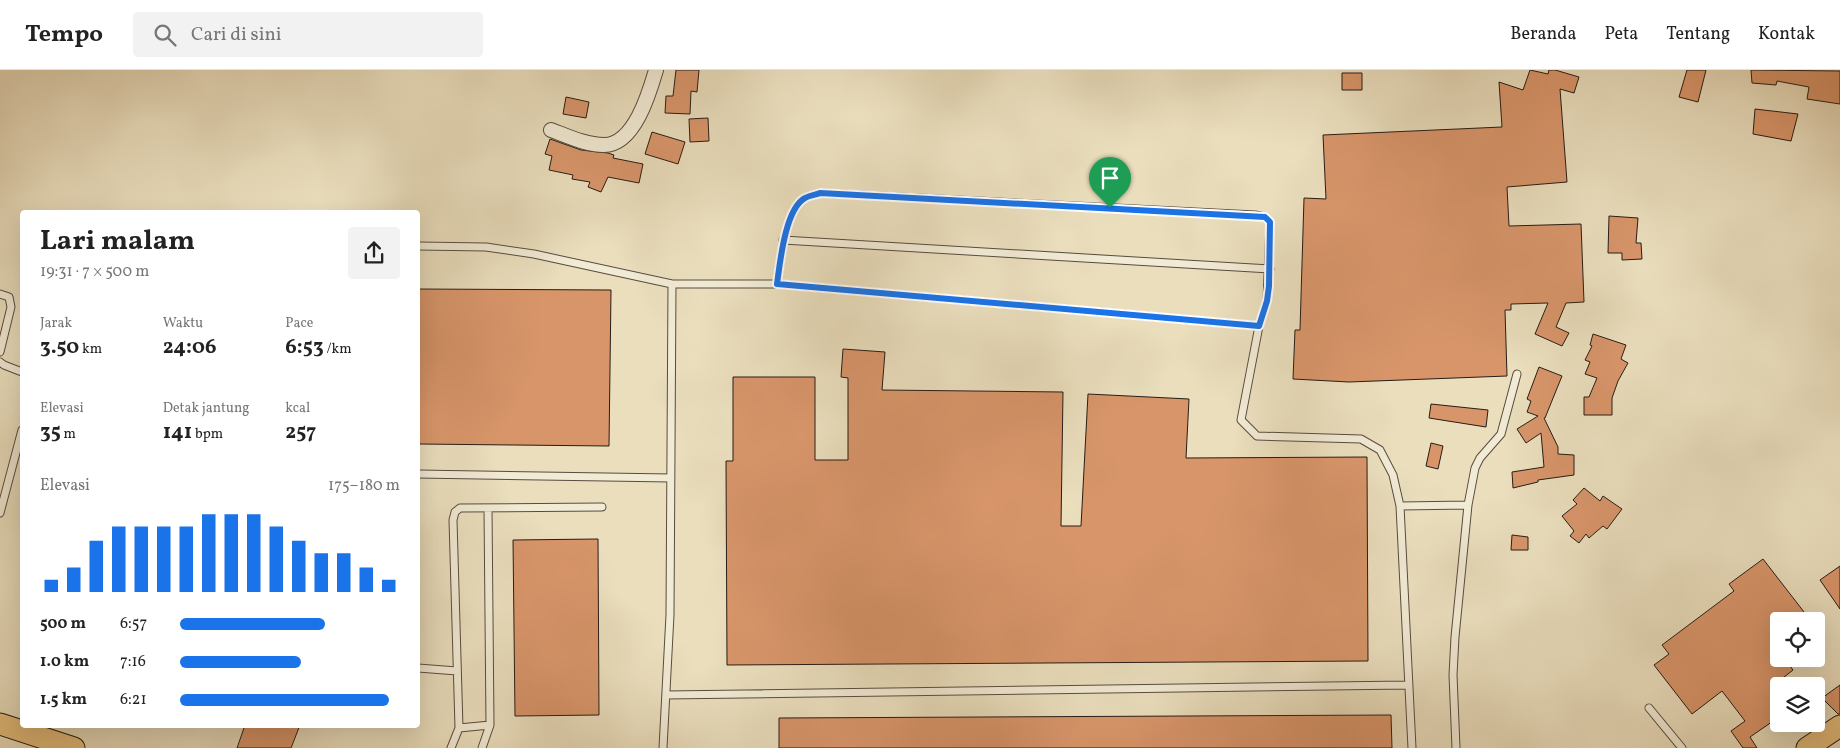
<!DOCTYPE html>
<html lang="id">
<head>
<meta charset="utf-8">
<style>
	:root { --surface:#fff; --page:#f2f2f2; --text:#222; --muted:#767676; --line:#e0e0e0; --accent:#1a73e8 }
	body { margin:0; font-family:Vollkorn,serif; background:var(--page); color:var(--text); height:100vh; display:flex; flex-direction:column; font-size:19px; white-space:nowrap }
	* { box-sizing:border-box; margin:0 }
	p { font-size:16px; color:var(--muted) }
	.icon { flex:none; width:28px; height:28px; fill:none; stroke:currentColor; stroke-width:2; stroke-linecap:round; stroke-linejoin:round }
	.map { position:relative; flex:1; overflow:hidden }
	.sheet { position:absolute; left:20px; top:140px; width:400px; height:518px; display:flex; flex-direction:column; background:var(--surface); border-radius:5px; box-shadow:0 5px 20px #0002 }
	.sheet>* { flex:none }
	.fabs { position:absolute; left:1770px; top:542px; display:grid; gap:10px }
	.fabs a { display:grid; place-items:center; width:55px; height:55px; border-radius:5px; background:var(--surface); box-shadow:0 5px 20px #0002; font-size:25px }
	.pin { position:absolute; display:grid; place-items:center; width:42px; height:42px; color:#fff; margin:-51px -21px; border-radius:50% 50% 50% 0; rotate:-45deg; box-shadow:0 0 5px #0007 }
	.pin .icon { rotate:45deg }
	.round { display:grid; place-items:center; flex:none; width:52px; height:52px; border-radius:5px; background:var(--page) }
	.summary { display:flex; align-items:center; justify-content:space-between; height:85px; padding:0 20px }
	h1 { font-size:28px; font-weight:700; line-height:38px }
	.metrics { display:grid; grid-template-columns:repeat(3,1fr); gap:8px; height:85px; padding:5px 20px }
	.metrics div { display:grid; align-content:center }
	.metrics b { font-size:21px; font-weight:700 }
	.metrics small { font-size:14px; font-weight:400 }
	.metrics p { font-size:14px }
	.chart { height:140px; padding:10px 20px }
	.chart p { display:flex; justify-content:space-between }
	.chart svg { width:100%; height:90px; margin-top:5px; stroke:var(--accent); stroke-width:6 }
	ul { padding:0 20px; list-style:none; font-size:16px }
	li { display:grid; grid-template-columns:80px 60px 1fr; align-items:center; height:38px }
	li i { height:12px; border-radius:6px; background:var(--accent) }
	header { display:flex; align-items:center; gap:30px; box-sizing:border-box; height:70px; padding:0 25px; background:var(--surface); border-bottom:1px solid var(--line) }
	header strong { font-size:24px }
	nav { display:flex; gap:28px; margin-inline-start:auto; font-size:18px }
	.search { width:350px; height:45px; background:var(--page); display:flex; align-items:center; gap:12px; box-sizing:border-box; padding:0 18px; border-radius:5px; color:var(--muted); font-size:19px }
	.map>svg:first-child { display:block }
</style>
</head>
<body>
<header>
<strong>Tempo</strong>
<div class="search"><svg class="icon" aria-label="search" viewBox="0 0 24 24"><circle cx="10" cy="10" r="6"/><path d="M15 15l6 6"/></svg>Cari di sini</div>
<nav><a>Beranda</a><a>Peta</a><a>Tentang</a><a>Kontak</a></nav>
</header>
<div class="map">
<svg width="1840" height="678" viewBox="0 0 1840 678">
	<rect width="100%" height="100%" fill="#eadebd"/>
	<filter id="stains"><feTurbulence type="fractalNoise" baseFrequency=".004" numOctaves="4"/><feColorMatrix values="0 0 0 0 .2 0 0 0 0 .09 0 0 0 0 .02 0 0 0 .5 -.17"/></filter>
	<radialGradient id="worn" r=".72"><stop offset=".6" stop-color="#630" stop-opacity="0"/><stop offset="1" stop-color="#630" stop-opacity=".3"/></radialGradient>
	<!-- building -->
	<path fill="#d8956a" stroke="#271c15" d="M676,0H699L697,22L691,21L690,44L665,43L666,26H673Z
		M1530,0L1548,4L1549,0H1555L1579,7L1574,23L1560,19L1567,112L1507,117L1509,156L1581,154L1584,232L1566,233L1556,257L1569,263L1562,276L1535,264L1548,233L1511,234V240H1505L1507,306L1349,312L1293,309L1295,260H1300L1304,128L1326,129L1323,65L1502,57L1499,12L1523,20Z
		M1687,0H1706L1698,32L1679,27Z
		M1751,0L1840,1V34L1807,29L1809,17L1777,11L1776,15L1752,13Z
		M1342,3H1362V20H1342Z
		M566,27L589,32L586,48L563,44Z
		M1755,39L1798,44L1791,71L1753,64Z
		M708,48L709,71L690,72L689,49Z
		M652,62L685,72L678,94L645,84Z
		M550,69L581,80L608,83L614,85L613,88L643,94L639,113L608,107L601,122L588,117L590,112L572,109L573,105L549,100L552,86L545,84Z
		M1609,146L1638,148L1636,173H1641L1642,189L1622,190V183H1608Z
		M418,219L611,220L609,376L418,374Z
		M1593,264L1626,275L1621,289L1628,293L1618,311L1612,328V345H1584V327H1589L1597,308L1585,304L1590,292L1585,290L1592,276L1590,275Z
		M843,279L885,282L882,320L1063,322L1061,456H1081L1088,324L1189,329L1186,388L1367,387L1368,591L727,595L726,391H733V307H815V390H848V308L841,307Z
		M1539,297L1562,306L1545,348H1544L1558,377V384L1574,385V405L1538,410V412L1513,418L1512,402L1544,397L1541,363L1526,373L1517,359L1538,346L1527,342L1531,331L1527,329Z
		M1431,334L1488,340L1486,357L1429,348Z
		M1431,373L1443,376L1438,399L1426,396Z
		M1584,418L1600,431L1603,426L1622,439L1607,459L1603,456L1589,468L1586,464L1579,473L1570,466L1574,461L1562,446L1577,434L1573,430Z
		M1512,465L1528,467V480H1511Z
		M598,469L599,645L515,646L513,470Z
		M1763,489L1811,551H1779V589H1785L1793,600L1779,611V647L1750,667L1757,678H1743L1731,661L1745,651L1722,621L1692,644L1654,595L1669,584L1662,575L1734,521L1729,514Z
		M1840,496V539L1820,510Z
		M1840,615V644H1838L1822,628Z
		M1391,645L1392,678H779V648Z
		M245,655H300L291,678H237Z"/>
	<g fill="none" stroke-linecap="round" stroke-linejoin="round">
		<defs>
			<path id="service" d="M783,170L1270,199
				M418,176L486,177L534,184L672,214
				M777,214C780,193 785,140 805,128C809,125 816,125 820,123L1255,145L1265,147L1270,152L1267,231L1259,256
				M0,224L9,227L11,237L0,282
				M0,292L4,295L22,302
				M418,404L671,408
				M1400,436L1468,435
				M0,443L22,360
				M418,598L457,601
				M666,625L1408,615
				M1649,638L1682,678
				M459,658L490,655
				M451,678L459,658L453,450L455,442L460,438L602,437
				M482,678L490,655L488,439
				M663,678L670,545L672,214H777L1259,256L1241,350L1257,366L1361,369L1380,380L1393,405L1400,436L1412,678
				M1456,678L1453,605L1455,567L1468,435L1475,398L1480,388L1501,364L1517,304"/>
			<path id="minor" d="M551,60C567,66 586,75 604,75C634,75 649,24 656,0"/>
			<path id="primary" d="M0,654L74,678
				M1807,678L1840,656"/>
		</defs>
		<!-- service casing -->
		<use href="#service" stroke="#584c3f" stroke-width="9"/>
		<!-- minor casing -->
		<use href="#minor" stroke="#584c3f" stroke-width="16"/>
		<!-- primary casing -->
		<use href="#primary" stroke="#271c15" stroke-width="23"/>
		<!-- service -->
		<use href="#service" stroke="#f1ead4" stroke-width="7"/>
		<!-- minor -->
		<use href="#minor" stroke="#f1ead4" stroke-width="14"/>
		<!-- primary -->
		<use href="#primary" stroke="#e5bf7e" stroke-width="21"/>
	</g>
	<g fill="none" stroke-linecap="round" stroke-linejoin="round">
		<defs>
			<path id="route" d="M820,123L1265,147L1270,152L1269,216L1267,231L1259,256L777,214C780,193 785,139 805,128C810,125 816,125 820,123Z"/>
		</defs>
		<!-- route casing -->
		<use href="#route" stroke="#fff" stroke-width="10"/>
		<!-- route -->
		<use href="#route" stroke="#1a73e8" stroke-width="6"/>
	</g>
	<rect width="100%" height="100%" filter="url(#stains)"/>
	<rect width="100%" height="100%" fill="url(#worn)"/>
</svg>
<div class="fabs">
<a><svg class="icon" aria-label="locate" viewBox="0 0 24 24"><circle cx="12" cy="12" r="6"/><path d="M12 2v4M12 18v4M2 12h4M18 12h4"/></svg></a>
<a><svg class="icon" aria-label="layers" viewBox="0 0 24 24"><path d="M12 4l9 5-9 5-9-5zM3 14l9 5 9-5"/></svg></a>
</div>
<div class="pin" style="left:1110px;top:138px;background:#1e9e55"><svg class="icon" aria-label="arrive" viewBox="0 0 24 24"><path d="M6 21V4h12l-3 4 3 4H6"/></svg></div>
<section class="sheet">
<div class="summary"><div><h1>Lari malam</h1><p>19:31 · 7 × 500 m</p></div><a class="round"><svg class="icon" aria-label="share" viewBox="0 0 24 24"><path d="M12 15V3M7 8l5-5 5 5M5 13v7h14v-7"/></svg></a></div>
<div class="metrics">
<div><p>Jarak</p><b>3.50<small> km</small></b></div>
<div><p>Waktu</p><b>24:06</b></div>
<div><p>Pace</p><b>6:53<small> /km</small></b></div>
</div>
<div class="metrics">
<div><p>Elevasi</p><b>35<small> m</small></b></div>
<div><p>Detak jantung</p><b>141<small> bpm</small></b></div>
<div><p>kcal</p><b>257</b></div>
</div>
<div class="chart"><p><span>Elevasi</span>175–180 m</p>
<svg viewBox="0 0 160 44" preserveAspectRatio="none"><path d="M5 44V38M15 44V32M25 44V19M35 44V12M45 44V12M55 44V12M65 44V12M75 44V6M85 44V6M95 44V6M105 44V12M115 44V19M125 44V25M135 44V25M145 44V32M155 44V38"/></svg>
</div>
<ul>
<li><b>500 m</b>6:57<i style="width:66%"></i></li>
<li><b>1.0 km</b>7:16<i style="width:55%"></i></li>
<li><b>1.5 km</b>6:21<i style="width:95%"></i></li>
</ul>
</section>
</div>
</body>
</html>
